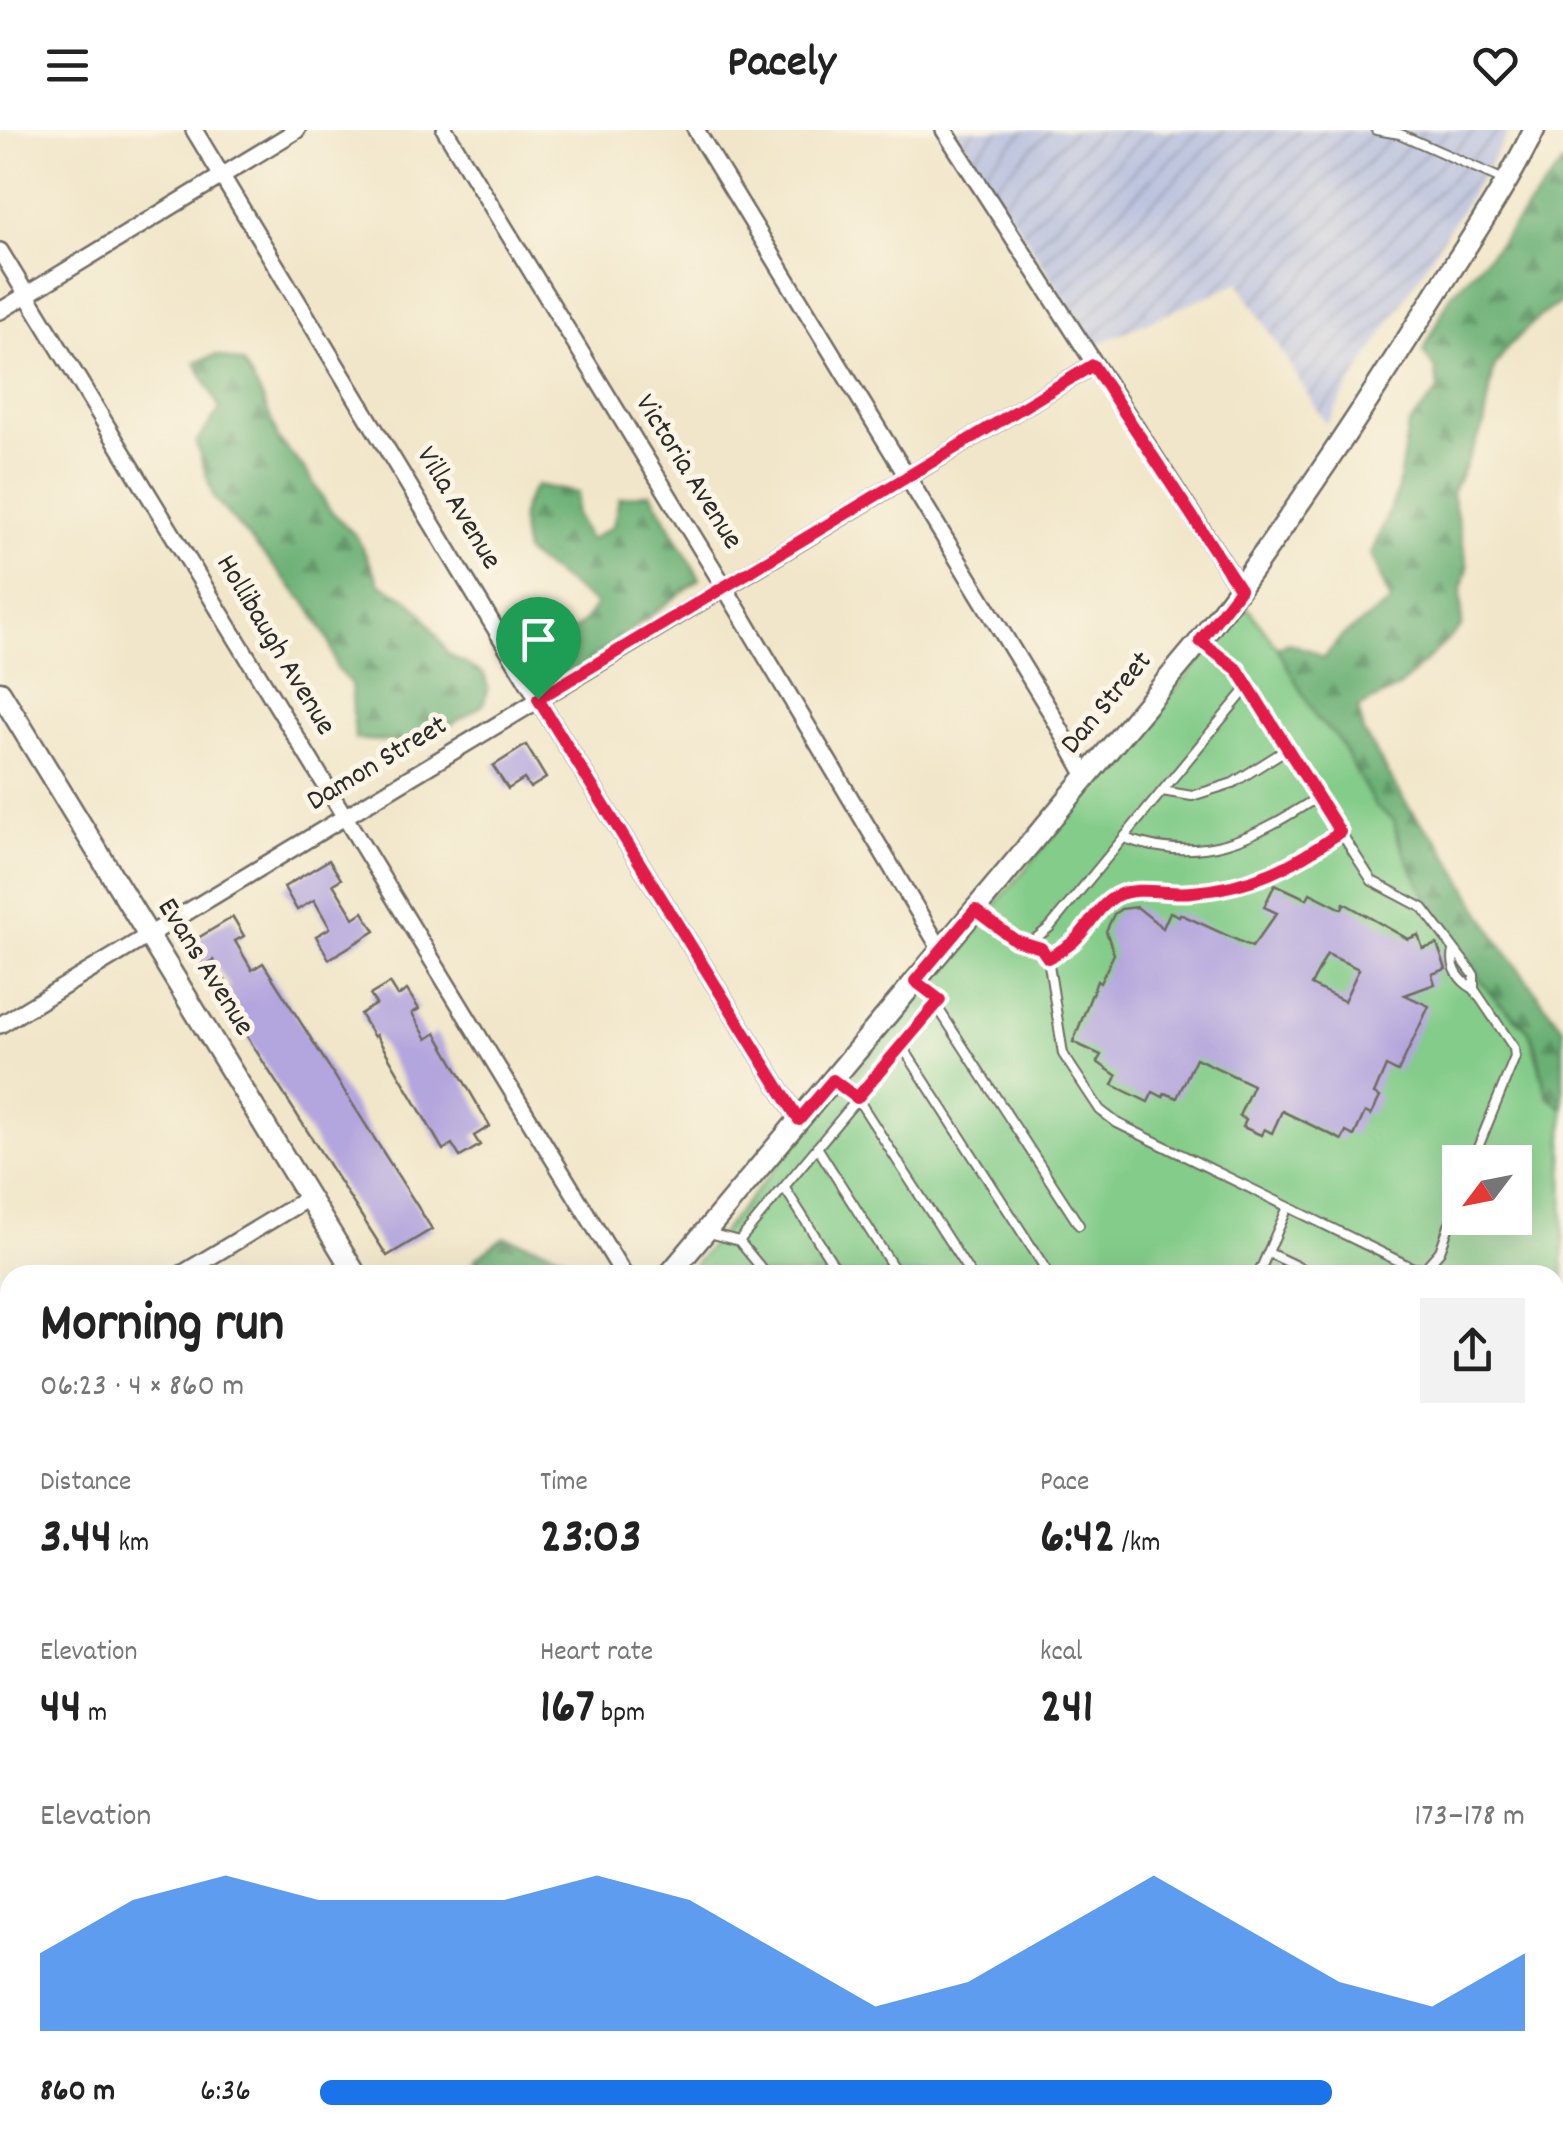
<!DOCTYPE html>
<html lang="en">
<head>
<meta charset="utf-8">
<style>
	:root { --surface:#fff; --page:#f2f2f2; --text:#222; --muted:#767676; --accent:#1a73e8 }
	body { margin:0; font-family:Dekko,sans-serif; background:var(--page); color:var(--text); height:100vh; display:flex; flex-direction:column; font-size:38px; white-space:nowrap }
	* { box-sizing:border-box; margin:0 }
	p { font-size:32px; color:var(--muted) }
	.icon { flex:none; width:55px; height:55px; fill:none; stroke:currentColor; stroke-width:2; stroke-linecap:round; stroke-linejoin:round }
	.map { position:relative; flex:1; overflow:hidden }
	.panel { position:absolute; left:0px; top:1135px; width:1565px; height:885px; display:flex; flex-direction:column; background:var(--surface); border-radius:30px 30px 0 0; box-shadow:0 10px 40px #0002 }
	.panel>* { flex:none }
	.needle { width:65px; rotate:238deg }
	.controls { position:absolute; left:1442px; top:1015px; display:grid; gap:20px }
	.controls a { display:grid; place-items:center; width:90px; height:90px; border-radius:0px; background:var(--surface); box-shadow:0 10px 40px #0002; font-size:50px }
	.pin { position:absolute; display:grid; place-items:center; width:85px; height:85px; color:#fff; margin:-102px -42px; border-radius:50% 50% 50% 0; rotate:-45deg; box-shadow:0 0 10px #0007 }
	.pin .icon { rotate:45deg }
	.round { display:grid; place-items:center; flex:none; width:105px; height:105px; border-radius:0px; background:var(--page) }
	.overview { display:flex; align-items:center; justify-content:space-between; height:170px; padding:0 40px }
	h1 { font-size:55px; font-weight:800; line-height:75px }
	.metrics { display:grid; grid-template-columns:repeat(3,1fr); gap:15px; height:170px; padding:10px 40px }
	.metrics div { display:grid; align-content:center }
	.metrics b { font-size:50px; font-weight:800 }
	.metrics small { font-size:28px; font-weight:400 }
	.metrics p { font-size:28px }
	.chart { height:280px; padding:20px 40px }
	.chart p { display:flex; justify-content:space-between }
	.chart svg { width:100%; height:180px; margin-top:10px; fill:var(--accent); opacity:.7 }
	ul { padding:0 40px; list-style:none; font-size:32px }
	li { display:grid; grid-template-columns:160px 120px 1fr; align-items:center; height:75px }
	li i { height:25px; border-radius:12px; background:var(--accent) }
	header { display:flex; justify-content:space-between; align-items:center; height:130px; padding:0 40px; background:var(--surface); font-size:45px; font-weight:800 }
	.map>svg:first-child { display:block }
</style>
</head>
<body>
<header><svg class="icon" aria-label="menu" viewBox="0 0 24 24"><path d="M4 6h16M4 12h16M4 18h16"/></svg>Pacely<svg class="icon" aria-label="heart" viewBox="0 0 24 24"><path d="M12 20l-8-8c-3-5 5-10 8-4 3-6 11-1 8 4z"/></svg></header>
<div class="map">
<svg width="1563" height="2020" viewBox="0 0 1563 2020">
	<defs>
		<pattern id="industrial-furrows" width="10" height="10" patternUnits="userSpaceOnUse" patternTransform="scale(2.5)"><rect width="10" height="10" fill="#bcc3de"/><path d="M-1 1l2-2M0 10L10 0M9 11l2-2" fill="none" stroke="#999fb4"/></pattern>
		<pattern id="forest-firs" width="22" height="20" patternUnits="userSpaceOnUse" patternTransform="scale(2.5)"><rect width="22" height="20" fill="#6ab075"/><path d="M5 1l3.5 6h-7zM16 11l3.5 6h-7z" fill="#578f60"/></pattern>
	</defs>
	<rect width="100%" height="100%" fill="#fcf5e5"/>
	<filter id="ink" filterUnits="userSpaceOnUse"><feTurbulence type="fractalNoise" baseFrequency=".01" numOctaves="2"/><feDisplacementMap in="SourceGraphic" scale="20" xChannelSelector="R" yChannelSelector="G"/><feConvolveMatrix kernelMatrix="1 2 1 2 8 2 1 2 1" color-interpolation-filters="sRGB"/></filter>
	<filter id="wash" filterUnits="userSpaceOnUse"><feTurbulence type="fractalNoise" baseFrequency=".0048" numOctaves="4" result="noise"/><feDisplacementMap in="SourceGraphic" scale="40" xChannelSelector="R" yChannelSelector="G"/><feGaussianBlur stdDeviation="2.25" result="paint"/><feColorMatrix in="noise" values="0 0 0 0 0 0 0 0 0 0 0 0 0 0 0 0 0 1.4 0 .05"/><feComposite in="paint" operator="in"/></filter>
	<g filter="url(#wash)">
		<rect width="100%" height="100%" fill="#f1e6c9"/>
		<!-- built -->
		<path fill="#d3d9f9" d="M10,1930V2010H369L355,2020H0V1941Z"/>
		<!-- industrial -->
		<path fill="url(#industrial-furrows)" d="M956,0H1511L1326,294L1239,152L1095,215Z"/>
		<!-- grass -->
		<path fill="#83cc89" stroke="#577c5a" stroke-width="2.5" fill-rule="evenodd" d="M1248,478L1277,517L1318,591L1336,606L1376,677L1394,690L1397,708L1420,754L1492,866L1529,901L1548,967L1563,978V1265L1555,1268V1145H686L1182,551ZM1460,1032H1515V1088H1460Z"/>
		<!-- forest -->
		<path fill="url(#forest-firs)" stroke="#4a6e50" stroke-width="2.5" d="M1563,33V171L1541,185L1508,217L1494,238L1484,295L1452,363L1468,437L1461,463L1462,496L1398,558L1358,578L1363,602L1411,681L1441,714L1498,811L1563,899V978C1532,956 1547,931 1530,903C1521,888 1503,879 1492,865C1461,827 1403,736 1394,690L1376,677L1336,606L1318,591L1277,517L1288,513L1313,521L1323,529L1341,507L1391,472L1371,424L1397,363L1408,296L1438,261L1436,240L1423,222L1451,165L1499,114Z
			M216,225L243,233L262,267L279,310L306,341L329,379L357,407L380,454L405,467L422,483L448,524L484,544L488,558L483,575L420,614L355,609L351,554L336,538L330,513L310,478L214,368L196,313L220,279L195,232Z
			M537,355L578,363L575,384L589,410L613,396L619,368L651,363L700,449L578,539L554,549L537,551L525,533L521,517L531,505C567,509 577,505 596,474L525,423C520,395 517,377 537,355Z
			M504,1107C530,1115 570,1121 586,1145H474L475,1129Z
			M1563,1366V1984L1555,1986V1369Z"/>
		<g id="blocks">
			<!-- building -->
			<path fill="#b3a5dd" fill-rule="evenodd" d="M526,615L546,648L530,658L524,649L508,659L493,636Z
				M329,730L341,749L333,754L354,788L363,782L375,801L329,829L316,806L330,798L314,770L297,780L284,757Z
				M1275,754L1307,769L1310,763L1342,779L1344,773L1408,809L1418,805L1423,819L1437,814L1446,839L1432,844L1435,854L1405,865L1429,876L1398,942L1386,936L1374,964L1380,967L1371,985L1365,982L1354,1006L1346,1002L1342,1010L1282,981L1272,1003L1264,999L1261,1005L1243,997L1246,990L1239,986L1253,955L1196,928L1177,968L1165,963L1163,967L1153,962L1148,972L1113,955L1117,946L1097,932L1101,925L1073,912L1097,851L1100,853L1114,824L1106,801L1114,784L1121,779L1137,777L1163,798L1170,782L1179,786L1180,784L1252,817L1277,783L1264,777ZM1327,824L1359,839L1344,871L1311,855Z
				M233,787L244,806L235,811L252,840L263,833L432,1099L387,1126L220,864L230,858L213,830L201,837L188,814Z
				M390,853L398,866L407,860L419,879L412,883L427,909L436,903L490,996L474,1006L480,1015L460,1027L452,1014L443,1020L376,905L374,907L360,884L376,874L370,865Z"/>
		</g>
	</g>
	<g filter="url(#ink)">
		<use href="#blocks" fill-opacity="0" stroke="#706c62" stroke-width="2.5"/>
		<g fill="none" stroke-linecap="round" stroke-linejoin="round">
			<defs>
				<path id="lane" d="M1376,0L1400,4L1506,51
					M1204,514L1237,541L1372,751L1423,778L1474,845V859C1460,851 1450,838 1454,821
					M1162,661L1192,666L1233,653L1287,619
					M1124,708C1202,736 1252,709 1318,667
					M978,783L1015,810L1041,818L1048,828L1063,924L1100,980L1117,993L1413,1138H1425L1440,1121L1460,1065
					M1030,813L1050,797L1248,557
					M1048,828C1056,823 1067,818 1074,811C1088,798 1098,776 1116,766C1138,755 1169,765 1192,763C1250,758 1294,736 1340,702
					M936,875L1079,1095
					M902,916L1045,1138L1034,1145
					M836,952L857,968L971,1145
					M817,1017L898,1145
					M1472,1032L1515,927L1514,918L1474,859
					M784,1057L840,1145
					M709,1103L739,1111L940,870L918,854
					M739,1111L767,1145
					M1269,1123L1315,1145
					M1258,1145L1288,1077
					M149,2020L162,2010
					M245,2020L255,2010"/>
				<path id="street" d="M194,0L538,569L799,990
					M445,0L725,458L941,820
					M696,0L1050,581L1086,646
					M944,0L1240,459
					M0,121L624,1145
					M0,181L297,0
					M0,895L1093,235
					M180,1145L308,1068
					M0,1255L10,1249
					M0,1309L10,1326
					M0,1615L10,1609
					M1446,2010L1452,2020
					M744,2020L761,2010
					M1261,2020L1278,2010"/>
				<path id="secondary" d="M0,562L356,1145
					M669,1145L1200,511C1283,401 1359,287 1432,170C1467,114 1505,60 1534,0
					M0,1923L10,1912"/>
				<path id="highway" d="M1555,1377L1563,1374
					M1555,1416L1563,1414
					M500,2020L513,2010
					M588,2020L601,2010"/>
			</defs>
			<!-- lane casing -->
			<use href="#lane" stroke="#706c62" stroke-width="12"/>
			<!-- street casing -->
			<use href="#street" stroke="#706c62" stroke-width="20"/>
			<!-- secondary casing -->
			<use href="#secondary" stroke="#706c62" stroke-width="25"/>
			<!-- highway casing -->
			<use href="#highway" stroke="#706c62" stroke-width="32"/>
			<!-- lane -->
			<use href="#lane" stroke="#fff" stroke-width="8"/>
			<!-- street -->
			<use href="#street" stroke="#fff" stroke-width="15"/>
			<!-- secondary -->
			<use href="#secondary" stroke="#fff" stroke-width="20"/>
			<!-- highway -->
			<use href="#highway" stroke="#fff" stroke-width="28"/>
		</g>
	</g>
	<g fill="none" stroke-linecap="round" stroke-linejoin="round" filter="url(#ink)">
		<defs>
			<path id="route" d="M1093,235L1240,459L1200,511L1238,540L1340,702C1292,737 1253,757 1192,762C1169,765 1138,755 1116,766C1098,776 1088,798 1074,811C1067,818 1056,823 1048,828L1041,818L1015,810L975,780L915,851L940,870L857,968L833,950L799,990L538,569Z"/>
		</defs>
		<!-- route casing -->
		<use href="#route" stroke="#fff" stroke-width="20"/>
		<!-- route -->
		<use href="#route" stroke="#e11d48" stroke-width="12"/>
	</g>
	<g text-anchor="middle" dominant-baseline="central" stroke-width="10" stroke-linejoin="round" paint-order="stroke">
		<!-- street labels -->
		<g font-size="30" fill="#2b2b2b" stroke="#fcf5e5">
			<text transform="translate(687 343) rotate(58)">Victoria Avenue</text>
			<text transform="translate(457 379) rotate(59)">Villa Avenue</text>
			<text transform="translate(274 516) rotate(59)">Hollibaugh Avenue</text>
			<text transform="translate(1108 574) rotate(-50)">Dan Street</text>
			<text transform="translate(378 635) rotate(-31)">Damon Street</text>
			<text transform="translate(204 838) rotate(58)">Evans Avenue</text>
		</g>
	</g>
</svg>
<div class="controls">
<a><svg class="needle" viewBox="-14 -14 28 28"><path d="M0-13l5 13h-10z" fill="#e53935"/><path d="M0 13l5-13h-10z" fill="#767676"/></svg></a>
</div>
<div class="pin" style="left:538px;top:569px;background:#1e9e55"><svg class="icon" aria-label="arrive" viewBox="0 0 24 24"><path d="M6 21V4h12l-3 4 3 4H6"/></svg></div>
<section class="panel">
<div class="overview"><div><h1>Morning run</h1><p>06:23 · 4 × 860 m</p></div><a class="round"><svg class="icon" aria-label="share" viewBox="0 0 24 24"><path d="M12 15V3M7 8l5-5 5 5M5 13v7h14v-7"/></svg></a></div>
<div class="metrics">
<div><p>Distance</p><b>3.44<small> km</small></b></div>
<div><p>Time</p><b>23:03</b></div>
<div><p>Pace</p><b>6:42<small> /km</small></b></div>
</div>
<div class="metrics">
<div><p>Elevation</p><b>44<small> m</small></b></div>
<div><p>Heart rate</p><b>167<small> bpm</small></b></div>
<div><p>kcal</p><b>241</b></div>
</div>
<div class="chart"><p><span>Elevation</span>173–178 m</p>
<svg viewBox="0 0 160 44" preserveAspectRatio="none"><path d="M0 44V25L10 12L20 6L30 12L40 12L50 12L60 6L70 12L80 25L90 38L100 32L110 19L120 6L130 19L140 32L150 38L160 25V44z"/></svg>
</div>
<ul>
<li><b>860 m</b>6:36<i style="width:84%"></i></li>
</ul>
</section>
</div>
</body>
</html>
